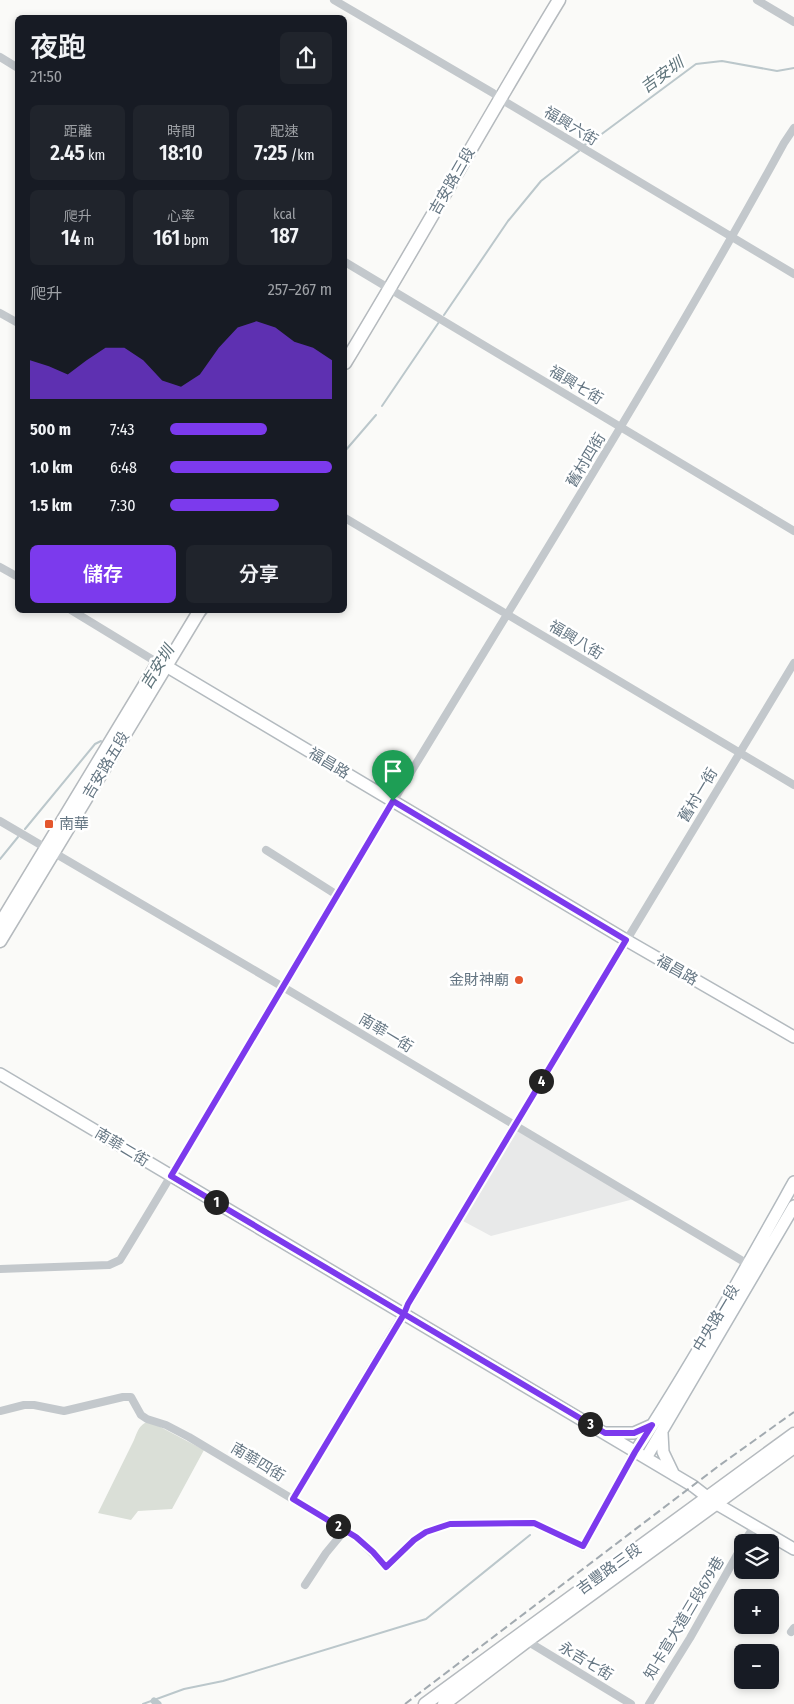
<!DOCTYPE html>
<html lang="zh-TW">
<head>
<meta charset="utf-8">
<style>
	:root { --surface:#171b24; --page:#20242c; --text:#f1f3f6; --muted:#9ea1a6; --accent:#7c3aed }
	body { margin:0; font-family:"Fira Sans Condensed","Noto Sans TC",sans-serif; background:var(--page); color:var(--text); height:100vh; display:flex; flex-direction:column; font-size:19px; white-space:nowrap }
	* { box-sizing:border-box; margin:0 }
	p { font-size:16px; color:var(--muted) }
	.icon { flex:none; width:28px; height:28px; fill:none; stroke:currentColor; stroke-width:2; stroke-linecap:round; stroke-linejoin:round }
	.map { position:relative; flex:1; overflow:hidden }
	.side { position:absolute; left:15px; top:15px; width:332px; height:598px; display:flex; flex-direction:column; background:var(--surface); border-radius:8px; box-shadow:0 2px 8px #0003 }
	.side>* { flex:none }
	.fabs { position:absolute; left:734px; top:1534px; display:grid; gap:10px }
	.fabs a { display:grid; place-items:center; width:45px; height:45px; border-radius:8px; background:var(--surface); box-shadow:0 2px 8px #0003; font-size:25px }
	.pin { position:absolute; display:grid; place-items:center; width:42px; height:42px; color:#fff; margin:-51px -21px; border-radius:50% 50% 50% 0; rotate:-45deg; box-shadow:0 0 5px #0007 }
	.pin .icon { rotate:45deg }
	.km { position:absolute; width:25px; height:25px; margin:-12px; border-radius:50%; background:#222; color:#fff; font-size:14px; line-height:25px; text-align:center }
	.round { display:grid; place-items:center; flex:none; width:52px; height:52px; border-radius:8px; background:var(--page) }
	.head { display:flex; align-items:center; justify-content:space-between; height:85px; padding:0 15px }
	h1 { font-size:28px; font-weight:600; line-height:38px }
	.metrics { display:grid; grid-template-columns:repeat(3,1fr); gap:8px; height:85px; padding:5px 15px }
	.metrics div { display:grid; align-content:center; border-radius:8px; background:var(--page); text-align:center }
	.metrics b { font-size:21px; font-weight:600 }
	.metrics small { font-size:14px; font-weight:400 }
	.metrics p { font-size:14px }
	.chart { height:140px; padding:10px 15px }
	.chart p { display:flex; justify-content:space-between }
	.chart svg { width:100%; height:90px; margin-top:5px; fill:var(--accent); opacity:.7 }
	.button { display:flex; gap:10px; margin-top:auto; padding:10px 15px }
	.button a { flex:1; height:58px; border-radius:8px; background:var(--accent); color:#fff; font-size:20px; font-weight:600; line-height:58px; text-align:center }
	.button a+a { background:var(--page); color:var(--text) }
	ul { padding:0 15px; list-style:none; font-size:16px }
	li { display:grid; grid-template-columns:80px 60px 1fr; align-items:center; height:38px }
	li i { height:12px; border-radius:6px; background:var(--accent) }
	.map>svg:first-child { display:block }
</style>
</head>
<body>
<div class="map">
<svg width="794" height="1704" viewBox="0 0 794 1704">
	<rect width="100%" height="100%" fill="#fafaf8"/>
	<!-- built -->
	<path fill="#e8e9e9" d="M517,1129L634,1199L491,1236L463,1221Z"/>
	<!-- green -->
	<path fill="#dadfd7" d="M149,1421L204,1450L172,1509L138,1511L131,1520L98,1513L134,1440C138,1430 139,1425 149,1421Z"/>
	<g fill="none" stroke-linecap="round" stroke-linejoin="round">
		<!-- stream -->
		<path stroke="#bbc7cb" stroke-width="2" d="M584,145L599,136L696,64L722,61L777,71L794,68
			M444,315L508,221L541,181L579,151
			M382,406L439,322
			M345,451L376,415
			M202,618L209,610
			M25,829L95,744L101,741
			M0,859L18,837
			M143,1704L184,1689L223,1681L426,1619L530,1535"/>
		<!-- canal -->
		<path stroke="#bbc7cb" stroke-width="7" d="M154,1701L158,1704"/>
		<defs>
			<path id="secondary" d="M158,663L166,666L626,940L794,1037
				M0,1074L693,1486L715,1503L794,1549
				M606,1433H634L652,1425
				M662,1433L663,1452L674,1475
				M635,1452C692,1365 743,1273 794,1182
				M646,1458L794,1206"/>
			<path id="primary" d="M345,363C418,243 486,120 559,0
				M0,924L158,663
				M0,941L200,610
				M425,1704L794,1434
				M444,1704L527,1641L794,1447"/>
		</defs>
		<!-- secondary casing -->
		<use href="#secondary" stroke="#b3babf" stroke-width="14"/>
		<!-- primary casing -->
		<use href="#primary" stroke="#b5babe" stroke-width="15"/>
		<!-- street -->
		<path stroke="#c3c8cc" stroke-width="8" d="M334,0L493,93L499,98L794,274
			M757,0L794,22
			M0,57L18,68
			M345,262L794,531
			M0,313L18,323
			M345,518L794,785
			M0,567L18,577
			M71,610L158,663
			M0,821L283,987L751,1266
			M266,850L337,895
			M0,1269L109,1265L120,1260C213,1108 301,953 394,800C526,582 662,366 784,143L794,128
			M0,1411L24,1405H34L64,1411L123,1397H131L141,1415L147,1419L166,1425L189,1437L356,1537L386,1567L414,1540L426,1532L451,1523H534L583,1547L635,1452
			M293,1499L515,1125L794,663
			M744,1542L755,1525
			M305,1585L326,1553L345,1530
			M791,1632L794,1628
			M527,1641L631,1704
			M649,1704L690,1638L742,1546"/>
		<!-- secondary -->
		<use href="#secondary" stroke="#fff" stroke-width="11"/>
		<!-- primary -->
		<use href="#primary" stroke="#fff" stroke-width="12"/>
		<!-- rail -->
		<path stroke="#a2aab0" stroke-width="2" stroke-dasharray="8 4" stroke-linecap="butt" d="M405,1704L720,1465L794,1412"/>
	</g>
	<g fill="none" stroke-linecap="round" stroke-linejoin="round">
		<defs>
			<path id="route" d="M393,801L171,1176L404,1314L293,1499L356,1537L373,1552L386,1567L414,1540L426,1532L450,1524L534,1523L583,1546L635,1452L652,1425L634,1433H605L404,1314L408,1304L626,940L393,801"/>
		</defs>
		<!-- route casing -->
		<use href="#route" stroke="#fff" stroke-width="10"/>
		<!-- route -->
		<use href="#route" stroke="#7c3aed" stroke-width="6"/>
	</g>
	<!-- markers -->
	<g fill="#e4572e" stroke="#fff" stroke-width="2">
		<rect x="44" y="819" width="10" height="10" rx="2.5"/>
		<circle cx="519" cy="980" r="5"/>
	</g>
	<g text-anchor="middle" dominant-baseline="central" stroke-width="5" stroke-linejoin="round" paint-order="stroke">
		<!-- street labels -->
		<g font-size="15" fill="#657683" stroke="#fff">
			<text transform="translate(571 126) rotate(31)">福興六街</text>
			<text transform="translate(452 181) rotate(-60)">吉安路三段</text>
			<text transform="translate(576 385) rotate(31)">福興七街</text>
			<text transform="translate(586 460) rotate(-59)">舊村四街</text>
			<text transform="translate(576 640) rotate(31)">福興八街</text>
			<text transform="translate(329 763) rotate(31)">福昌路</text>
			<text transform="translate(106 765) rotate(-59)">吉安路五段</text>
			<text transform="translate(698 795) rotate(-59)">舊村一街</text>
			<text transform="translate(677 970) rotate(30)">福昌路</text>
			<text transform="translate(386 1033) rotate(31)">南華一街</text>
			<text transform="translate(122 1147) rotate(31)">南華二街</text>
			<text transform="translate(716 1318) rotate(-59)">中央路一段</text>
			<text transform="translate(258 1462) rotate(31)">南華四街</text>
			<text transform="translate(609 1569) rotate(-36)">吉豐路三段</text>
			<text transform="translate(684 1618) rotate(-59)">知卡宣大道三段679巷</text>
			<text transform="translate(586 1661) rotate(31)">永吉七街</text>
		</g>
		<!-- poi labels -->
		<g font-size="15" fill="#657683" stroke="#fff" text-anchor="start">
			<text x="59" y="824">南華</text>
			<text x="509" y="980" text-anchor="end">金財神廟</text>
		</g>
		<!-- water labels -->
		<g font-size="16" font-style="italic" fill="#60757c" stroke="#fff">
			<text transform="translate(662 75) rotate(-36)">吉安圳</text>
			<text transform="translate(157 667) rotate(-58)">吉安圳</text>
		</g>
	</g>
</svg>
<div class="fabs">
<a><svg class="icon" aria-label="layers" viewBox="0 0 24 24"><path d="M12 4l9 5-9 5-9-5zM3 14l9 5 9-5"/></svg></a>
<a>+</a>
<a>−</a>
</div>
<div class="pin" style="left:393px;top:801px;background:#1e9e55"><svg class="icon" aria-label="arrive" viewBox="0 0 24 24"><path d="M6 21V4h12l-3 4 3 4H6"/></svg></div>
<b class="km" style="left:216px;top:1202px">1</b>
<b class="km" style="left:338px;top:1526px">2</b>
<b class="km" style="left:590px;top:1424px">3</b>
<b class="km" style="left:541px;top:1081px">4</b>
<section class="side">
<div class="head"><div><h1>夜跑</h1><p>21:50</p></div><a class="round"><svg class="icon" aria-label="share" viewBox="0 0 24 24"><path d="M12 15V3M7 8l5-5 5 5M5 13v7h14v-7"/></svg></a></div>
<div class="metrics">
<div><p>距離</p><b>2.45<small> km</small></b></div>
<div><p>時間</p><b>18:10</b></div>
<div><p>配速</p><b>7:25<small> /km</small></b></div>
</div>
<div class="metrics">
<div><p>爬升</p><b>14<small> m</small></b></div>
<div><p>心率</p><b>161<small> bpm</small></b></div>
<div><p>kcal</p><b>187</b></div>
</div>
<div class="chart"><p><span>爬升</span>257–267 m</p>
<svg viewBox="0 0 160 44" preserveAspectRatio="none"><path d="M0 44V25L10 28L20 32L30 25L40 19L50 19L60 25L70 35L80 38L90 32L100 19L110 9L120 6L130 9L140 16L150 19L160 25V44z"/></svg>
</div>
<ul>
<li><b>500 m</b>7:43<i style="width:60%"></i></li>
<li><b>1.0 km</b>6:48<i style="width:100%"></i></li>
<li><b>1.5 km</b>7:30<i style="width:67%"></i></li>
</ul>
<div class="button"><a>儲存</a><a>分享</a></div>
</section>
</div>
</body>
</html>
